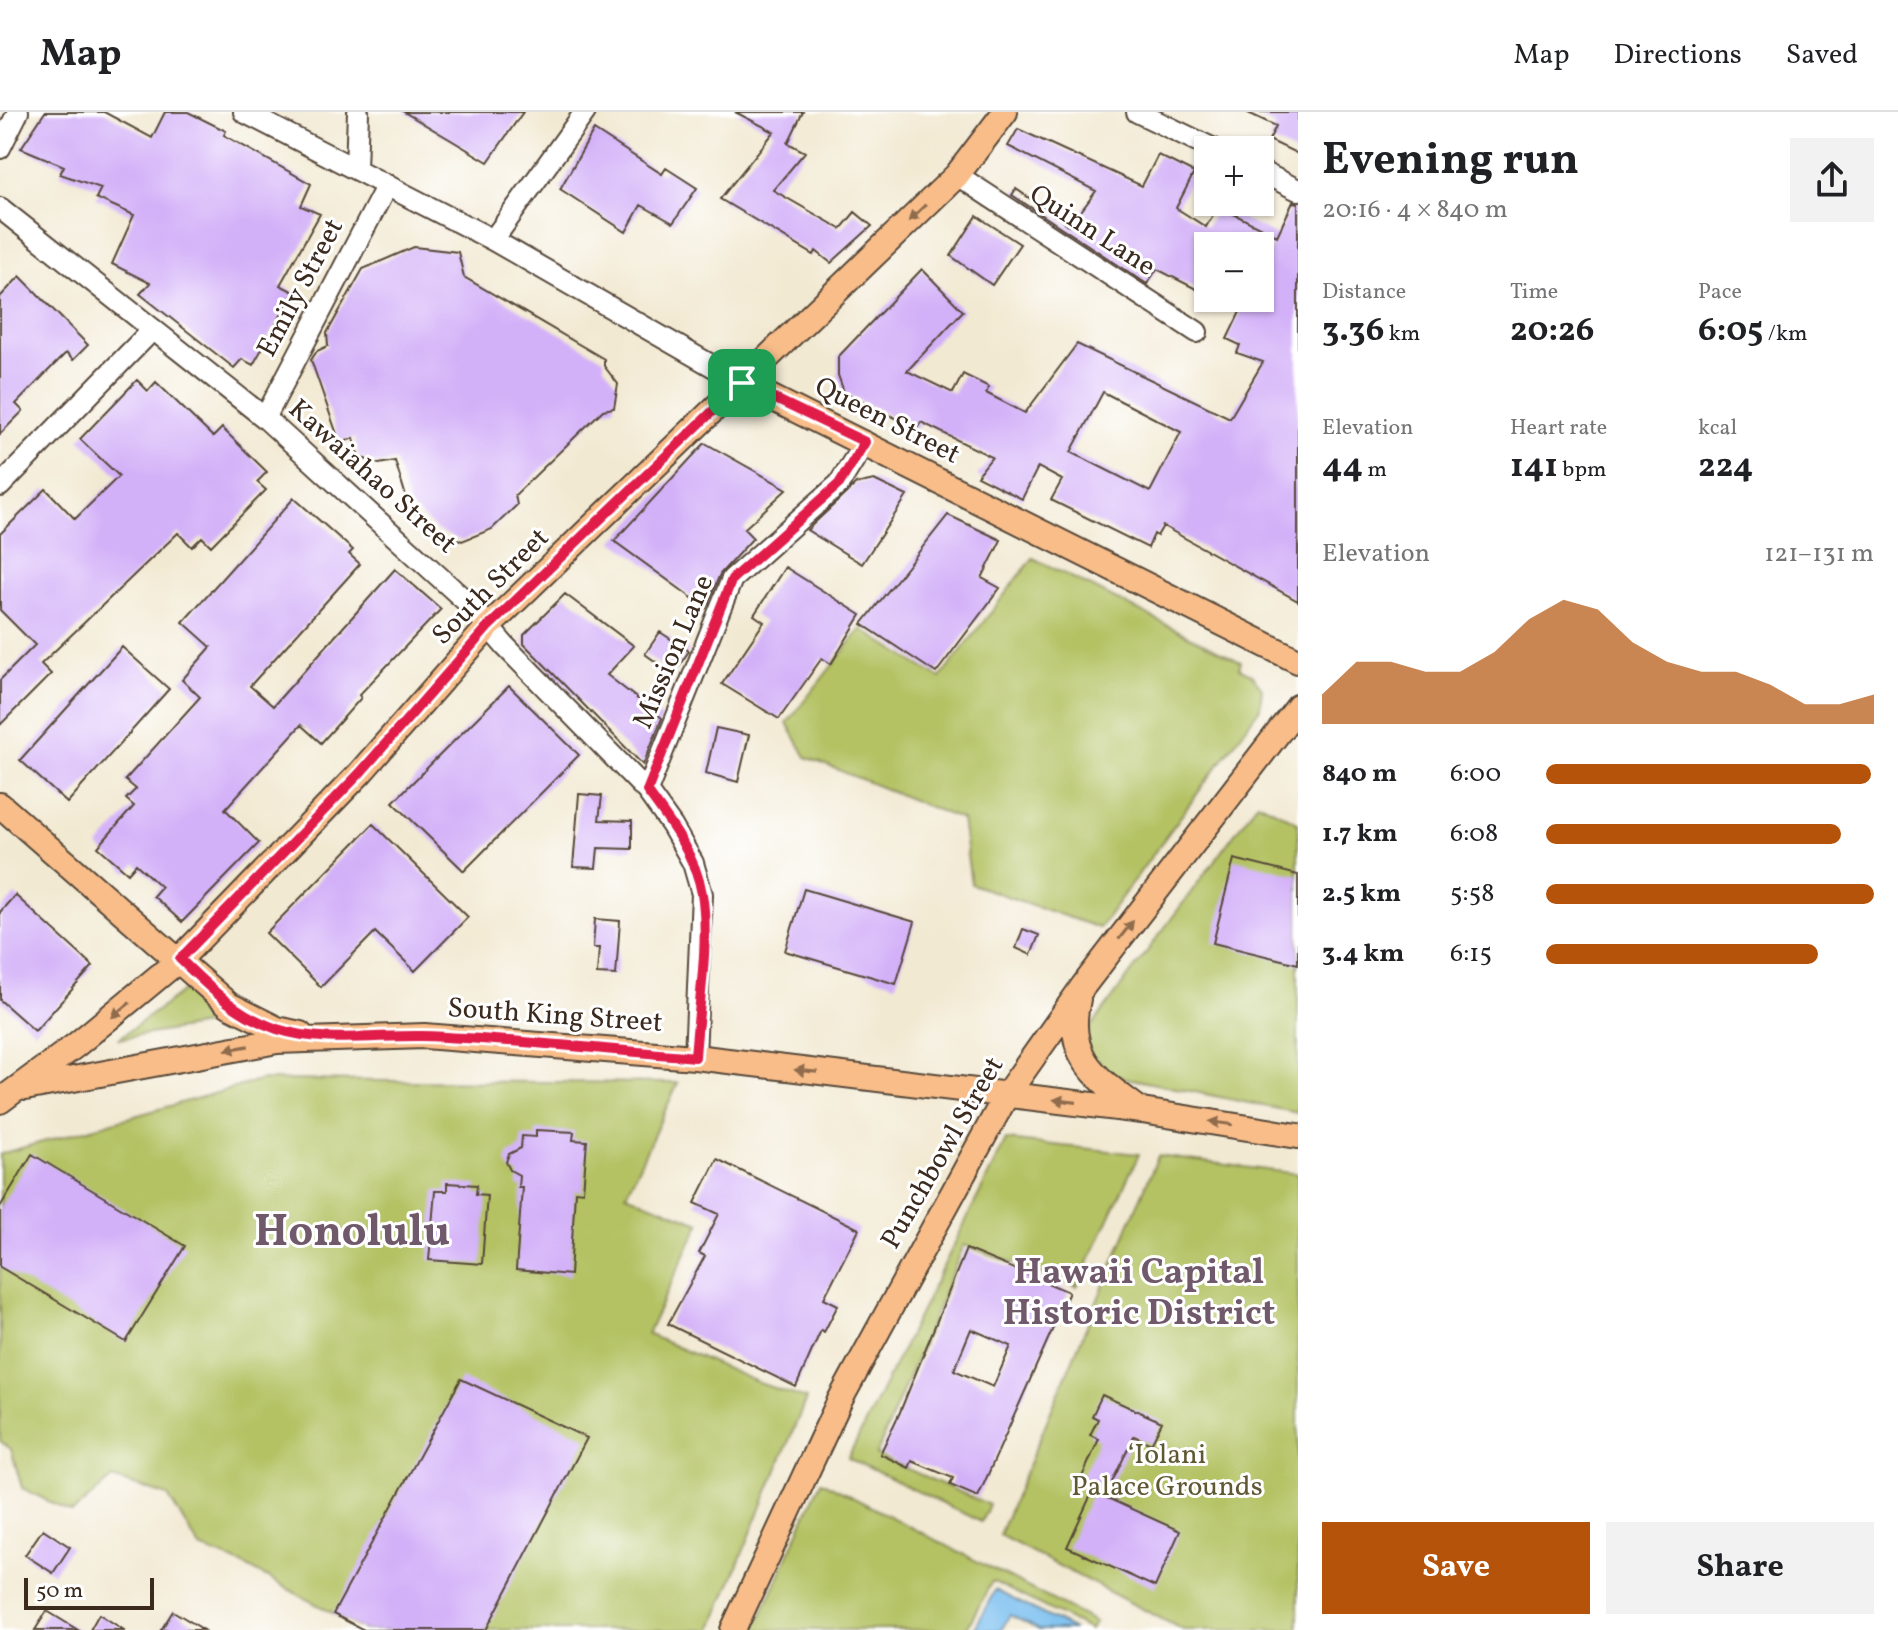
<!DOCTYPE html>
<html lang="en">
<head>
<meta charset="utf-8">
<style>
	:root { --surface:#fff; --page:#f2f2f2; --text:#202124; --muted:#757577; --line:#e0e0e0; --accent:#b45309 }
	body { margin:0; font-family:Vollkorn,serif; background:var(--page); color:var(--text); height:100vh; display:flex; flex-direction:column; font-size:30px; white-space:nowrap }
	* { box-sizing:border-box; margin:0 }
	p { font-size:26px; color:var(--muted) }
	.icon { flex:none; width:44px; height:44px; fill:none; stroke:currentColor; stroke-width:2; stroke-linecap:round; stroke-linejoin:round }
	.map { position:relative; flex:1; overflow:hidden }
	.details { display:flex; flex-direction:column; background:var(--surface); width:600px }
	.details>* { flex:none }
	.controls { position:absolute; left:1194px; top:24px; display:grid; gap:16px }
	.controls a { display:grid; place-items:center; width:80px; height:80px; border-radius:0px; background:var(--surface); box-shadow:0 2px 6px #0004; font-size:40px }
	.scale { position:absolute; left:24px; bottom:20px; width:130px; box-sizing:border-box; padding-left:8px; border:4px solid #3b2a1e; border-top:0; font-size:22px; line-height:28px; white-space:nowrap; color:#3b2a1e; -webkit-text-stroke:6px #fff; paint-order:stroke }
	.pin { position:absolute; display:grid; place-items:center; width:68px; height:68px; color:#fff; margin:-34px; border-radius:16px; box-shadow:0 4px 12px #0006 }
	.round { display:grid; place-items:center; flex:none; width:84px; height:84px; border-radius:0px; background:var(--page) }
	.head { display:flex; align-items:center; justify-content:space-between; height:136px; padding:0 24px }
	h1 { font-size:44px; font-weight:700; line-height:60px }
	.stats { display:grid; grid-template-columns:repeat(3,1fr); gap:12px; height:136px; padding:8px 24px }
	.stats div { display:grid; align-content:center }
	.stats b { font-size:34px; font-weight:700 }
	.stats small { font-size:22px; font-weight:400 }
	.stats p { font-size:22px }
	.chart { height:224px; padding:16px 24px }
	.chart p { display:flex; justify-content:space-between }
	.chart svg { width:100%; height:144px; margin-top:8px; fill:var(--accent); opacity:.7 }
	.button { display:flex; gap:16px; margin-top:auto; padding:16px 24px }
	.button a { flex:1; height:92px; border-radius:0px; background:var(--accent); color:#fff; font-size:32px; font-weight:700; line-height:92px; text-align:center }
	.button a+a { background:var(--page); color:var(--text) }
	ul { padding:0 24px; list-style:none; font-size:26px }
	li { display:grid; grid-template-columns:128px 96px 1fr; align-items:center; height:60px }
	li i { height:20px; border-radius:10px; background:var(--accent) }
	header { display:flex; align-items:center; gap:48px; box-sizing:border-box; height:112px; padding:0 40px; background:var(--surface); border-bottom:2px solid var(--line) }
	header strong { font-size:38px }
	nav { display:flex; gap:44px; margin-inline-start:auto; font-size:28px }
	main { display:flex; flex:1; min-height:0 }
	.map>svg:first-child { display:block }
</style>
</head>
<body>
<header>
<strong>Map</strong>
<nav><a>Map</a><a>Directions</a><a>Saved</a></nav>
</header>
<main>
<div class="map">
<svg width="1298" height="1518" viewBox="0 0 1298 1518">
	<rect width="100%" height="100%" fill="#fff"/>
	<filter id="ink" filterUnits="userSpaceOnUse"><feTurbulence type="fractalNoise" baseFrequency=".0125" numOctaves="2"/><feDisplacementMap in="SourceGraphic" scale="16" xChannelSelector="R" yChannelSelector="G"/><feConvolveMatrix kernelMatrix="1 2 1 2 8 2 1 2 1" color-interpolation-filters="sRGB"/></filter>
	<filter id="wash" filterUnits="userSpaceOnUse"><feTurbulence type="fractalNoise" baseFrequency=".006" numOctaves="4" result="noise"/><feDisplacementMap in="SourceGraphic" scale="32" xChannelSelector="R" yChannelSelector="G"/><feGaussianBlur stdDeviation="1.8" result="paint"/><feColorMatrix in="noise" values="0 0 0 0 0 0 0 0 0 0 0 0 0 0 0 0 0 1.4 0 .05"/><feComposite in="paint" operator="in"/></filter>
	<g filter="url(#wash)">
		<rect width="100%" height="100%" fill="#f2e9d2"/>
		<!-- green -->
		<path fill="#b4c264" stroke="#787641" stroke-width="2" d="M1033,446L1241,550L1239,556L1251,562L1262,576L1260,596L1099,816L971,772L962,708L806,645L787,611L861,517L940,566Z
			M1258,690L1298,710V1001L1102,961L1088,943V919Z
			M189,875L231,906L230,909L118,927Z
			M262,968L678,971L626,1082L700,1111L647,1222L759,1271L806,1287L711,1518H364L242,1452L200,1436L168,1384L113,1366L72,1401L22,1376L11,1337L0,1329V1042Z
			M1006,1028L1139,1042L1077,1175L964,1133L876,1343L989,1393L981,1410L848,1346Z
			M1158,1044L1298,1062V1518H1183L999,1423Z
			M821,1369L1095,1510L1090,1518L992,1469L966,1518H755Z"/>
		<!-- water -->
		<path fill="#78beef" stroke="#5a7486" stroke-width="2" d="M995,1478L1074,1518H1039L1010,1503L1001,1518H974Z"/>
		<g id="blocks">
			<!-- building -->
			<path fill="#d3b1f8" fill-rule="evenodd" d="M45,0H104L152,26L165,0H188L226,19L224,23L311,72L301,94L320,102L280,173L294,180L253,253L242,247L234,256L140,182L150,171L112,152L134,103L96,86L101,76L60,62L64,54L21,36Z
				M404,0H523L488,50Z
				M735,0H803L788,31L805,40L773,78L841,117L855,100L872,114L831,151L816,139L814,143L720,87L774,20Z
				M1246,0H1298V42L1269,28L1276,14Z
				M1018,17L1142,74L1158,43L1194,61L1176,96L1206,115L1218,94L1277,124L1293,90L1298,91V489L1163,414L1157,424L1154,422L1148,436L1051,388L1062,368L1038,355L1022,387L977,364L992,345L921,310L917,317L844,280L838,263V245L922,157L963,199L907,259L953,281L963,262L989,275L986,281L1025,301L1077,232L1230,306L1263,250L1237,241L1240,233L1227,227L1240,200L1213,186H1260V159L1272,134H1208V183L1157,157L1147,172L1012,83L1016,77L1070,114L1096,79L1008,34ZM1103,280L1181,320L1150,380L1071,340Z
				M594,18L662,62L666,56L697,76L673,111L641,93L626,120L560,77Z
				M977,104L1020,132L992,173L951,144Z
				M414,135L458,140L464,165L604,247V254L618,272L614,296L603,298L515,383L517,393L492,417L462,429L438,419L409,394L395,349L379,352L359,345L354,326L340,331L311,248L317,239L328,234L327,221L363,157Z
				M20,164L88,233L73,248L66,241L47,260L16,292L23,299L0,322V185Z
				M137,268L148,279L156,270L213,325L222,316L267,360L257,370L266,378L211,434L202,425L192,435L178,421L41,552L51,562L0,613V568L35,533L0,498V422L46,377L75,407L119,364L80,327Z
				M705,331L787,377L744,417L753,426L720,462L706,496L614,429Z
				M874,368L907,384L862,452L807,418L856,372Z
				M294,386L353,438L349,442L360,452L250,574L273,594L395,457L441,497L359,583L361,586L321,631L301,613L225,697L259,731L182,810L153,784L161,775L136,752L128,761L98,735L134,694L126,687L136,677L125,668L200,585L182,568L211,535L183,510Z
				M948,403L1001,428L982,466L1000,476L936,561L862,512Z
				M785,455L861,503L831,552L822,546L779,607L722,572L764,510L754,503Z
				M565,482L634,534L607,563L662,606L643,653L524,532V523Z
				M660,520L689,539L673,562L645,542Z
				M122,535L169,577L67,691L20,648Z
				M509,574L579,643L464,759L393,690Z
				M716,616L749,623L738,670L706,661Z
				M579,682L602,684L599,708L632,709V737L598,736L596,756L573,755Z
				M373,712L468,805L415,859L375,820L321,875L266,821Z
				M1234,747L1298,763V852L1213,831Z
				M804,777L915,810L896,872L785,839Z
				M15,783L93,854L35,919L0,888V800Z
				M595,807L620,809L616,863L597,862L599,836H593Z
				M1023,817L1039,823L1031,843L1016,836Z
				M536,1018L574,1020L573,1028L587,1029L583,1080L575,1079L570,1163L516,1158L522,1075H518L519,1063L510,1058L506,1050L509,1042L521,1036L522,1024L536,1025Z
				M32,1042L185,1134L126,1230L0,1155V1095Z
				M717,1047L859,1117L824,1186L838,1193L824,1220L821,1218L796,1275L668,1212L705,1144L699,1141L719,1102L695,1091Z
				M447,1071L477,1073L476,1082L487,1083L482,1152L429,1148L435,1079H447Z
				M966,1137L1069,1180L978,1385L950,1373L953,1366L912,1349L909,1356L880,1342L900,1300ZM971,1217L1011,1234L993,1275L954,1258Z
				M461,1267L587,1326L486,1518H364L333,1502Z
				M1102,1283L1162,1310L1151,1332L1134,1324L1105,1385L1180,1419L1155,1475L1067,1435L1095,1374L1081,1367L1099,1327L1090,1323L1098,1307L1092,1304Z
				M43,1417L70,1435L53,1461L25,1443Z
				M47,1499L78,1518H35Z
				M173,1499L204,1518H161Z
				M99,1502L124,1518H90Z"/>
		</g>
	</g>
	<g filter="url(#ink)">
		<use href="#blocks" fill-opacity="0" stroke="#564739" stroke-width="2"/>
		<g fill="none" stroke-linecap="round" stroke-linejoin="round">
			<defs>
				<path id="minor" d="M244,0L493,128L742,271
					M1137,0L1216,38
					M0,36L18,0
					M356,56L358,0
					M1260,59L1298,78
					M957,63L1197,220
					M0,96L265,306L469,492L505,534L647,679L672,714L693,751L702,782L695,945
					M493,128L585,0
					M265,306L387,73
					M0,374L153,217
					M647,679L732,467L839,372L865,330"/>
				<path id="major" d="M742,271L1298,549
					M0,693L229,893L277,917L300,922
					M1078,887C1064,946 1097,966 1140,998
					M25,976L277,929L424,924L695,945L1142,999L1298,1024
					M0,989L76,933L180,847L360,661L488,515L957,63L1005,0
					M733,1518L840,1288L1007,982L1084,873L1298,595"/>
			</defs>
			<!-- minor casing -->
			<use href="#minor" stroke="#564739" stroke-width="24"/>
			<!-- major casing -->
			<use href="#major" stroke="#564739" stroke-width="28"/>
			<!-- minor -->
			<use href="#minor" stroke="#fff" stroke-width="20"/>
			<!-- major -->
			<use href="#major" stroke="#f8bd89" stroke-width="24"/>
		</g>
		<!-- one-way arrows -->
		<defs><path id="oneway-solid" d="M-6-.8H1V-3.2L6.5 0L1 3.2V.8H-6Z" transform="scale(2)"/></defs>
		<g fill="#906c4e">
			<use href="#oneway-solid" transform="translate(917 101) rotate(136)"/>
			<use href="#oneway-solid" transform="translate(1126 818) rotate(-52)"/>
			<use href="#oneway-solid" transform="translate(121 898) rotate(141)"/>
			<use href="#oneway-solid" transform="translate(237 936) rotate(170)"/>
			<use href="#oneway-solid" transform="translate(806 959) rotate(-174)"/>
			<use href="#oneway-solid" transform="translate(1065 989) rotate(-173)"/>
			<use href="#oneway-solid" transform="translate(1221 1011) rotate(-172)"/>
		</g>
	</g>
	<g fill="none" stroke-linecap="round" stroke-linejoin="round" filter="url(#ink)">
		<defs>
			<path id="route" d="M742,271L865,330L839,372L732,467L647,679C669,709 696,744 702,782C710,829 698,897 695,945C605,938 513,927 422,924C376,923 323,932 277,917C236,903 210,876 180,847L360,661L488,515Z"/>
		</defs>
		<!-- route casing -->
		<use href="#route" stroke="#fff" stroke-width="16"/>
		<!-- route -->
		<use href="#route" stroke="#e11d48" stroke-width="10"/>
	</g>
	<g text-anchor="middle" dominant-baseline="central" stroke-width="6" stroke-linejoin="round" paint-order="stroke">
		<!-- street labels -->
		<g font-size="28" fill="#3b2a1e" stroke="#fff">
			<text transform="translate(1092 119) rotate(33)">Quinn Lane</text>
			<text transform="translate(301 176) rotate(-62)">Emily Street</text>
			<text transform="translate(887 309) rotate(27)">Queen Street</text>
			<text transform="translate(372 365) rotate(42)">Kawaiahao Street</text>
			<text transform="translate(491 475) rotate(-45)">South Street</text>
			<text transform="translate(674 540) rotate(-67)">Mission Lane</text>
			<text transform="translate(555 904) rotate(4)">South King Street</text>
			<text transform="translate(943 1041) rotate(-60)">Punchbowl Street</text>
		</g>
		<!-- park labels -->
		<g font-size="28" fill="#5f5833" stroke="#fff">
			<text x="1167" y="1343">ʻIolani<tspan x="1167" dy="32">Palace Grounds</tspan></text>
		</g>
		<!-- district labels -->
		<g font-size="36" font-weight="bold" fill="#70596a" stroke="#fff">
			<text x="1139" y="1162">Hawaii Capital<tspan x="1139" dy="41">Historic District</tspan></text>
		</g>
		<!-- town labels -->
		<g font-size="44" font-weight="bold" fill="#70596a" stroke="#fff">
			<text x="352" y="1121">Honolulu</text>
		</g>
	</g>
</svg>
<div class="controls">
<a>+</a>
<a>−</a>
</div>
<div class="scale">50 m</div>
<div class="pin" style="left:742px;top:271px;background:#1e9e55"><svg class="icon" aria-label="arrive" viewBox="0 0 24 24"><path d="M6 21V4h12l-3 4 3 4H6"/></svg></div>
</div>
<section class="details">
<div class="head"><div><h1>Evening run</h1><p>20:16 · 4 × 840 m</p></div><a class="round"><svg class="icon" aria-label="share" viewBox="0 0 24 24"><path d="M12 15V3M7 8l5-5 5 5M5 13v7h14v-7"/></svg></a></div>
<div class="stats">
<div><p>Distance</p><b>3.36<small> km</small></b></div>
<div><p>Time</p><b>20:26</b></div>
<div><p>Pace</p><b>6:05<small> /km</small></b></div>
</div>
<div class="stats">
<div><p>Elevation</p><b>44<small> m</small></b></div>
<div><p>Heart rate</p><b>141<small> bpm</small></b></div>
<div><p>kcal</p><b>224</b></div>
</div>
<div class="chart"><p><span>Elevation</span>121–131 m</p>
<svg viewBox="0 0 160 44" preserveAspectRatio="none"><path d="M0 44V35L10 25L20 25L30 28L40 28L50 22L60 12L70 6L80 9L90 19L100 25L110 28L120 28L130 32L140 38L150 38L160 35V44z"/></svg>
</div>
<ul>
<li><b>840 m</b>6:00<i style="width:99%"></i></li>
<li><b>1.7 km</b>6:08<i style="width:90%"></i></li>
<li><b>2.5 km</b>5:58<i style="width:100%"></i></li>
<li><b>3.4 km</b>6:15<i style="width:83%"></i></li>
</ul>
<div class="button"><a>Save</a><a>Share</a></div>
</section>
</main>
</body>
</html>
